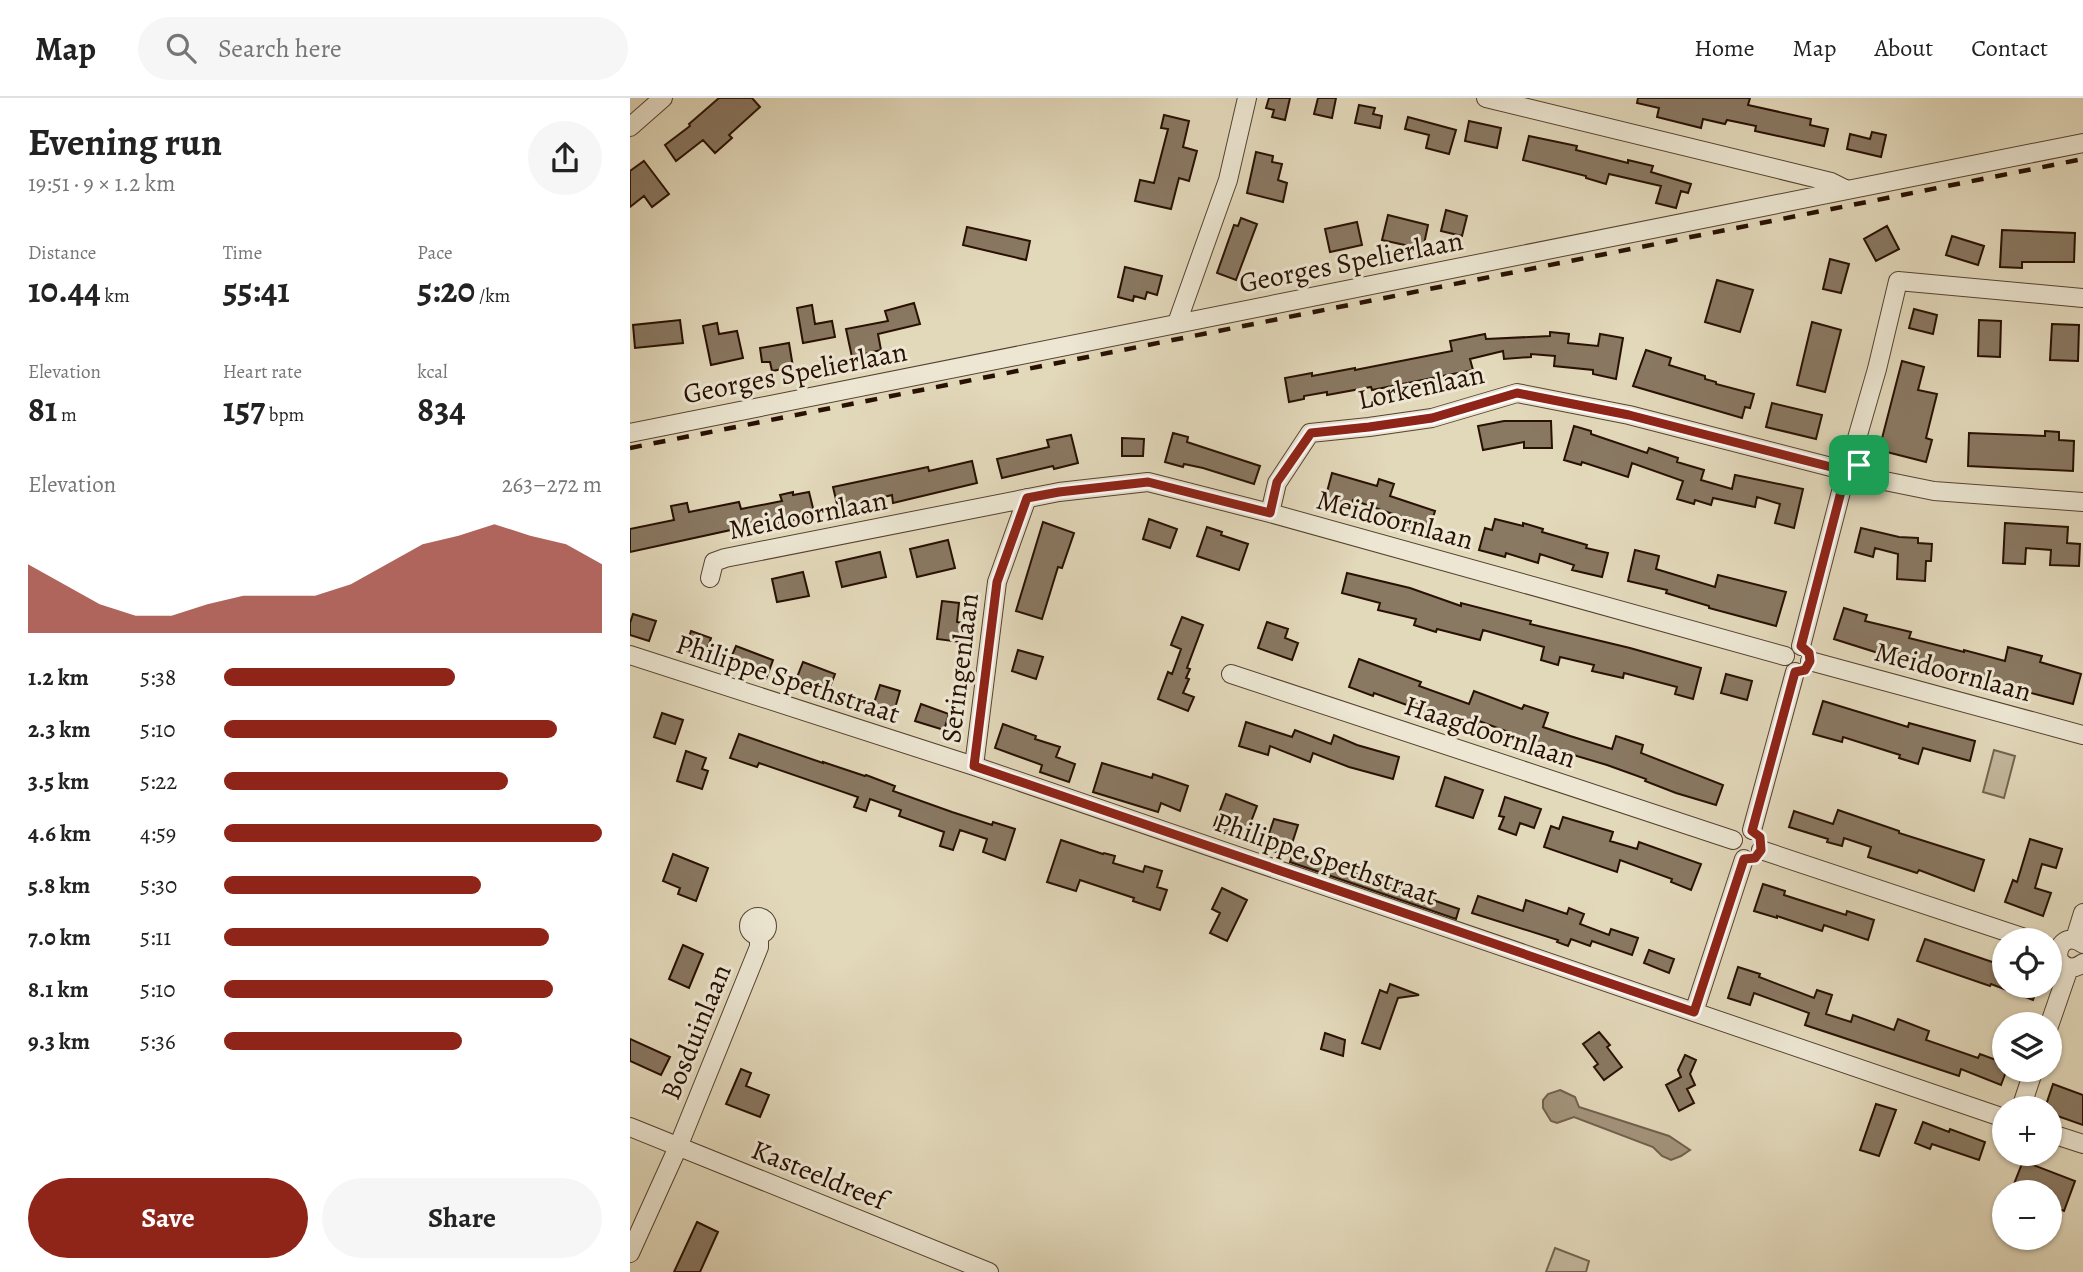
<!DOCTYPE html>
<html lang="en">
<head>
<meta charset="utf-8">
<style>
	:root { --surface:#fff; --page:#f6f6f6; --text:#222; --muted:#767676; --line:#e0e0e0; --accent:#8f2418 }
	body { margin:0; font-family:Alegreya,serif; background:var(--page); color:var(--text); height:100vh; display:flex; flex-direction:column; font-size:26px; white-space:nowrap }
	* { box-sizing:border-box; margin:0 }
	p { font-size:23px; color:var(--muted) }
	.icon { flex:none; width:38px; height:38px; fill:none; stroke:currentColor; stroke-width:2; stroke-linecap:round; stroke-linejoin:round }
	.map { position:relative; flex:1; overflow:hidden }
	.sheet { display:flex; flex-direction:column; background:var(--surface); width:630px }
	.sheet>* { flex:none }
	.controls { position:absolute; left:1362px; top:830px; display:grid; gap:14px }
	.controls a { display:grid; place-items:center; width:70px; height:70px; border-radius:50%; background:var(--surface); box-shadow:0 2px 5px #0004; font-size:35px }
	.pin { position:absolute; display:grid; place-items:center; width:60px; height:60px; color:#fff; margin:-30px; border-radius:14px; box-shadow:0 4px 10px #0006 }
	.round { display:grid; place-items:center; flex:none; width:74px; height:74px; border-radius:37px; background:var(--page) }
	.headline { display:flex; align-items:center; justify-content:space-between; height:119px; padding:0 28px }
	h1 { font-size:38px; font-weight:700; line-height:52px }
	.metrics { display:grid; grid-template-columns:repeat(3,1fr); gap:10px; height:119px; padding:7px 28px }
	.metrics div { display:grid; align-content:center }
	.metrics b { font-size:35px; font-weight:700 }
	.metrics small { font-size:19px; font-weight:400 }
	.metrics p { font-size:19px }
	.chart { height:196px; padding:14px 28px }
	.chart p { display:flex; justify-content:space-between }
	.chart svg { width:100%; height:126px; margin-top:7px; fill:var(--accent); opacity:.7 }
	.cta { display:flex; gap:14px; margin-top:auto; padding:14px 28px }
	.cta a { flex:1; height:80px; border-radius:42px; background:var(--accent); color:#fff; font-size:28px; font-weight:700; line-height:80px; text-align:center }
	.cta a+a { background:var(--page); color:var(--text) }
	ul { padding:0 28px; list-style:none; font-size:23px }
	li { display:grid; grid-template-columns:112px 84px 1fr; align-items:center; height:52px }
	li i { height:18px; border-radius:9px; background:var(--accent) }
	header { display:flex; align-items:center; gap:42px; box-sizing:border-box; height:98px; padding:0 35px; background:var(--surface); border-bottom:2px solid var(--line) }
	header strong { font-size:33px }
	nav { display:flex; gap:38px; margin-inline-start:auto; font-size:24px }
	.search { width:490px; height:63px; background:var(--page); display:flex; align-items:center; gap:18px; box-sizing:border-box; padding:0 24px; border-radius:38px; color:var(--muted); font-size:26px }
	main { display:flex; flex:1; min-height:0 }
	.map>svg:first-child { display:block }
</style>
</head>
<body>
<header>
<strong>Map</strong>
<div class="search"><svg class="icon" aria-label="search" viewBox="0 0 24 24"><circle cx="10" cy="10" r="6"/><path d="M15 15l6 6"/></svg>Search here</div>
<nav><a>Home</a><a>Map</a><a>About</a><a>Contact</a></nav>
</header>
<main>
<section class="sheet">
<div class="headline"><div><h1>Evening run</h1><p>19:51 · 9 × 1.2 km</p></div><a class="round"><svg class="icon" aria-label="share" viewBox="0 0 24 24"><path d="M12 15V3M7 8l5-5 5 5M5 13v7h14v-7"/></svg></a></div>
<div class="metrics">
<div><p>Distance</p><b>10.44<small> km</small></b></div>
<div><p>Time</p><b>55:41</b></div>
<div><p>Pace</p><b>5:20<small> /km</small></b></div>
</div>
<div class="metrics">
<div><p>Elevation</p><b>81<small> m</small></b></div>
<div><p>Heart rate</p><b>157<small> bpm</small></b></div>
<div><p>kcal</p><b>834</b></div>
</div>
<div class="chart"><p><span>Elevation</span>263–272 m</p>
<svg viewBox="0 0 160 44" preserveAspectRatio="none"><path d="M0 44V20L10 27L20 34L30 38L40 38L50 34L60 31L70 31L80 31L90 27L100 20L110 13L120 10L130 6L140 10L150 13L160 20V44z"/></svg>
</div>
<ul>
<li><b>1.2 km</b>5:38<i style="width:61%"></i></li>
<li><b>2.3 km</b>5:10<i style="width:88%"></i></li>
<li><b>3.5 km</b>5:22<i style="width:75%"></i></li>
<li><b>4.6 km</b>4:59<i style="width:100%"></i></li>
<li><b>5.8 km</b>5:30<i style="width:68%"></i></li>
<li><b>7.0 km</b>5:11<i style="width:86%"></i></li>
<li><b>8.1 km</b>5:10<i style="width:87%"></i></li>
<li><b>9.3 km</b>5:36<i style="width:63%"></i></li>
</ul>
<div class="cta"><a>Save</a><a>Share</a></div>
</section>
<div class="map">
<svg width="1453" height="1174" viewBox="0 0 1453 1174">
	<rect width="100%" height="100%" fill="#e2d8ba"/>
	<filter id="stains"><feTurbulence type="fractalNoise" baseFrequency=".00286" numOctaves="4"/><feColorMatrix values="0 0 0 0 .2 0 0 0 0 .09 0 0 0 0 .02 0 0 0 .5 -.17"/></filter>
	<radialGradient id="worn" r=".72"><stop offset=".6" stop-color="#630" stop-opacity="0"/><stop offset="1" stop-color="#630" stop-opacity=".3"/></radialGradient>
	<!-- green -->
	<path fill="#c2b69b" stroke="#75634f" stroke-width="2" d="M1364,652L1385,658L1374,700L1353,694Z
		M925,1150L959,1163L956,1174H916Z"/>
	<!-- water -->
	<path fill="#a3947c" stroke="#725f4c" stroke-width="2" d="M930,992L945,999L949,1009L1039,1038L1060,1052L1051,1058L1041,1062L1032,1058L1023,1049L944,1019L927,1025L921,1023L913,1010V1002L918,996Z"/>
	<!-- building -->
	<path fill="#897862" stroke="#281003" stroke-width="2" d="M89,0H122L130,9L99,37L102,40L85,55L73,42L46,63L35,47L60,28L59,26Z
		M639,0H660L655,22L642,19L644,12L636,10Z
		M688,0H706L702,20L684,16Z
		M1008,0H1120L1118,7L1181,21L1180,27L1198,31L1194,48L1125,33L1126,28L1097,22L1095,26L1073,21L1071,30L1027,19L1029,10L1007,5Z
		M729,7L745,10L743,16L752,18L750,30L725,25Z
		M534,17L559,23L553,49L567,53L559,83L549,80L541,111L505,103L510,82L524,85L538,31L531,30Z
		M778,19L826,32L819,56L796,50L799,37L775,31Z
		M839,23L871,30L867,50L835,43Z
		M1242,34L1256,37L1251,59L1217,51L1220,36L1240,41Z
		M899,38L947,48L946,52L998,65V62L1023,68L1021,74L1061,86L1058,95L1051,93L1046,110L1026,105L1031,88L979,76L976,86L956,80V78L893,62Z
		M626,54L643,58L642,64L652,66L648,82L657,85L653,104L617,95Z
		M14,63L39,96L22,109L14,98L0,109V73Z
		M816,112L837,118L832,138L811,133Z
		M758,117L798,127L793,151L752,142Z
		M611,120L627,126L606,182L587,175L604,127L608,128Z
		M727,124L732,147L700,154L695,131Z
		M1257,128L1269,151L1246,163L1234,141Z
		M337,129L400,143L396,162L333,147Z
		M1372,132L1445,135L1444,164H1392V170L1370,169Z
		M1322,138L1354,148L1348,167L1316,157Z
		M1200,161L1219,166L1211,195L1193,191Z
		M495,169L532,178L527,197L517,194L515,201L504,198L503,203L488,199Z
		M1087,182L1123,192L1110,234L1075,224Z
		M284,205L290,226L248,236L251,252L222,259L216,231L258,223L255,213Z
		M182,207L185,226L202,223L205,239L173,245L167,210Z
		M1284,211L1307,217L1303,236L1279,230Z
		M50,222L53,245L5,250L3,227Z
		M1349,222L1371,223L1370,259L1348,258Z
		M1182,224L1211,232L1195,294L1167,287Z
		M87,225L89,236L107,233L113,260L81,267L73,228Z
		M1422,226L1449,227L1448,263L1420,262Z
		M920,234L939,236L938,245L968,248L970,236L993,240L986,281L963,276V272L924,268L925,258L901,256V259L874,261L873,253L840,261L843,272L742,292L741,289L697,297V294L674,298V301L659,304L655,280L682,275V278L725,270V272L822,253L820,243L855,236L856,241L920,238Z
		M159,245L163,269L142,273L140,264H132L130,250Z
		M1016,252L1041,260L1039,267L1075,278V281L1086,284V286L1124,296L1120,310L1115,309L1112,320L1003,288Z
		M1272,263L1294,269L1288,292L1307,296L1296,340L1302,342L1296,364L1249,352Z
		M1142,305L1192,317L1186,341L1136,329Z
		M874,323H921L922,350H894V344L853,352L848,328Z
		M944,328L961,333V336L1017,355L1019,350L1048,360L1047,364L1074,372L1071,382L1102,391L1105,377L1173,391L1164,430L1145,425L1150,406L1127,399L1125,409L1083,400L1081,407L1065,402L1064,406L1047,401L1053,383L1002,365L998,379L952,364L951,367L934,362Z
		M1415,333L1429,334V342L1444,343L1443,373L1338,368L1339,335L1415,338Z
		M543,335L558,339L557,344L630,368L624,386L573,370L554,366L553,369L535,364Z
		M441,337L448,365L424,371L423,368L372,380L367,361L419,349L417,342Z
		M492,340L514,341L513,358H492Z
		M342,363L347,385L263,405L262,397L208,410L203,389L298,369L299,373Z
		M702,375L747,388L749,381L764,386L760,398L805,413L797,439L771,430L774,420L723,402L719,416L693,409Z
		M163,394V397L179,394L185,418L102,434L101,432L0,454V431L44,422L41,408L57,405L59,414L109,404L111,411L152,403L150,397Z
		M519,421L547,431L540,450L513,441Z
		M865,421L893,428V425L913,431L912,434L957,447L956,450L978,455L972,479L942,472L944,467L910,456L908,465L876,455L875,459L849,452L855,430L862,432Z
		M413,424L444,435L432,470L428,469L412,521L386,513Z
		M1375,425L1438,429L1437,445L1450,446L1449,468L1420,467L1421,452L1396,450L1395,466L1373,465Z
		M577,429L592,434L591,437L618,446L609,472L567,458Z
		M1231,430L1269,439L1288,440V445L1302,446L1301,463H1296L1295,483L1267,481L1268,456L1245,450L1243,459L1225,454Z
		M318,442L325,470L287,479L280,451Z
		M1005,452L1029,458L1026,471L1085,489L1088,477L1156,494L1146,528L1079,510V508L1036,495L1037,492L998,483Z
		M250,454L256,479L212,489L206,464Z
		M173,474L179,498L147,504L142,481Z
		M717,475L780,490L831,508V505L901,523L900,526L1000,550L1071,570L1063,601L1045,596L1047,589L994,575L993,580L962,573L964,567L930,559L928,567L911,562L914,549L853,532L850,542L807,531L806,534L784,527L786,521L748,512L750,505L712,495Z
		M312,503L329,505L327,524L333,525L330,544L307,541Z
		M1214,510L1237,517L1235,523L1281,534L1279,540L1334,554V552L1375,563L1378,549L1412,558L1410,564L1451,576L1443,606L1245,554L1204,541Z
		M3,516L26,523L19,543L0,537V525Z
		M552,519L573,527L557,570L560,571L556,580L559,581L553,595L564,599L558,613L528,601L538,574L542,576L551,551L541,547Z
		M637,524L658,531L655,540L668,545L662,562L628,550Z
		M61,533L81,540L75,558L55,551Z
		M106,548L143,562L136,581L98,567Z
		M388,552L413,559L406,581L382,573Z
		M729,561L791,584L789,588L839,606L844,593L892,611L894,607L918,615L913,629L940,638L982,651L986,638L1013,647L1011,655L1093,687L1086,707L1046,695L1015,683L1016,681L977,667L883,639L884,636L849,623L847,628L823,619L821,623L744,595L743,598L719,589Z
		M173,564L205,576L198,594L166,582Z
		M1096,576L1122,583L1117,602L1091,595Z
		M250,587L270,593L261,624L240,617Z
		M1193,603L1278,629L1279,625L1345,643L1340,663L1293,650L1288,666L1269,660L1270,657L1213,639L1212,644L1183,636Z
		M291,606L319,616L314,632L285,623Z
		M32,615L53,622L45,646L24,639Z
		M616,624L662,639L665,632L701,646L704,637L727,647L769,659L763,681L719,669L683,655L680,664L640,648L638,657L609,648Z
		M373,626L406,638L405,641L430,649L426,659L445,666L439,684L410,674L412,667L365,650Z
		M109,636L193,665V664L235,678L236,677L265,688L263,693L322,714L362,727L363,724L385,731L375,762L353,754L357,741L330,732L323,752L310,748L314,734L269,718L271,712L240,701L236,713L224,709L228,699L129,665L127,669L100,660Z
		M56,653L76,660L72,671L78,673L72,691L47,683Z
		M472,665L522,680L523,676L558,688L550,713L531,705L528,714L463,694Z
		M815,679L853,692L843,720L806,708Z
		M596,696L627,708L614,742L583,731Z
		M875,699L911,711L904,730L890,725L886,737L869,731L874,719L869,718Z
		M1208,712L1269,733V735L1354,762L1344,793L1289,772L1287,775L1238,759L1241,749L1214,740L1212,748L1197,744L1198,741L1159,729L1164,713L1203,726Z
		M933,719L983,734L980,743L1007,751L1009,744L1071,766L1061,792L1041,784L1042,781L990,762L987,774L914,749L921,728L929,731Z
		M644,721L668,727L658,758L634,750Z
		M1400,741L1432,751L1426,770L1412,766L1405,790L1421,795L1413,818L1375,804L1383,782L1387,784Z
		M431,742L473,756L474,755L485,758L483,765L513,774L515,768L532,773L527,789L537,792L530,812L503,803L504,800L450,782L446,793L417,784Z
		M663,754L829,811L826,821L660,764Z
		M43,756L78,770L66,803L48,796L50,790L33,783Z
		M1133,786L1155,793L1154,797L1216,817L1217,813L1244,822L1238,842L1194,827L1192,833L1147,818V820L1124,813Z
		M592,790L617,802L597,843L580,835L590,815L582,811Z
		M848,798L893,813L896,802L937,816L939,810L954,816L950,826L979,837L981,831L1008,840L1002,857L962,843L960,848L941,841L938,848L927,844L928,842L842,815Z
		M1295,841L1374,868V887H1408L1403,902L1361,886L1360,888L1287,863Z
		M53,847L73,856L59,890L39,881Z
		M1019,852L1044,861L1039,875L1014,865Z
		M1108,869L1130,876L1129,879L1184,900L1187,892L1202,897L1196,916L1221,924L1223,917L1264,932L1268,921L1299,933L1296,942L1348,960L1350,956L1374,965V971H1377L1371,987L1331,971L1329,978L1175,927L1179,915L1124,895L1120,907L1098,900Z
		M760,886L789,897L768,900L750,951L732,945L750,892L757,895Z
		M969,934L980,947L977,949L992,969L974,982L964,969L968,966L953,946Z
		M695,935L715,942L713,958L691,951Z
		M0,941L40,959L31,977L0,963Z
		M1055,957L1066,962L1060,976L1065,987L1057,991L1064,1005L1049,1013L1036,987L1051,979L1048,972Z
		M111,971L121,975L116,988L139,997L130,1019L96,1006Z
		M1423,986L1453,997V1027L1419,1015V1010H1415Z
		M1246,1006L1266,1012L1249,1058L1230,1052Z
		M1293,1024L1319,1034L1320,1031L1355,1044L1349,1062L1302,1046L1300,1051L1285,1045Z
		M1393,1063L1445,1083L1434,1113L1419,1107V1094H1404L1384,1086Z
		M67,1124L88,1134L70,1174H44Z"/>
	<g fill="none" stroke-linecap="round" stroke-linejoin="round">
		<defs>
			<path id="street" d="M856,0L1201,84L1217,92
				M0,29L33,0
				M547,225L598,82L617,0
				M0,335L1453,45
				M1221,361L1247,271L1268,183L1453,200
				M1230,378L1304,393L1453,404
				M640,415L647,385L680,335L739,329L802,320L887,295L999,317L1205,370
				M80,480L84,464L95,460L429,394L518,384L640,415L1155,558
				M1171,548L1213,386
				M0,557L344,668L1374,1020
				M1180,563L1453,637
				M601,576L1103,742
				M344,668L367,484L397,400
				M1122,732L1165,574
				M1131,752L1401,842
				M119 828a9 9 0 1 1 18 0a9 9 0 1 1-18 0Z
				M1445,841L1453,815
				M1453,846C1439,835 1425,846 1429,862C1436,871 1444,872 1453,865
				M1064,914L1114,761
				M1419,928L1439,870
				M1391,1010L1404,971
				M0,1029L359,1174
				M1419,1035L1453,1046
				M0,1155L48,1049L129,849V838"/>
		</defs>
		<!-- street casing -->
		<use href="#street" stroke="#564231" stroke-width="20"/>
		<!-- street -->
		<use href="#street" stroke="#ece6d2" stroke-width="18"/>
		<!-- rail -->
		<path stroke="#281003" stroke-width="4.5" stroke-dasharray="12 12" stroke-linecap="butt" d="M0,350L1453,61"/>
	</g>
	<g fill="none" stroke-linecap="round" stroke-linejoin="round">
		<defs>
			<path id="route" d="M887,295L999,317L1205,370L1212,361H1221L1229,367L1230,378L1222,386H1213L1171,548L1179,555L1180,563L1175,572L1165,574L1122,733L1130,739L1131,752L1125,760L1114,761L1064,914L344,668L367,484L397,400L429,394L518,384L640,415L647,384L681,335L739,329L802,320Z"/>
		</defs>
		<!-- route casing -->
		<use href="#route" stroke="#fff" stroke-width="14"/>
		<!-- route -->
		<use href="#route" stroke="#8f2418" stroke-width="9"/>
	</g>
	<g text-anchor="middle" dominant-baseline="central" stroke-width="6" stroke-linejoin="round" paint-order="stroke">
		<!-- street labels -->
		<g font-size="28" fill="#281003" stroke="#ece6d2">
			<text transform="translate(721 164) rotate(-11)">Georges Spelierlaan</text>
			<text transform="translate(165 275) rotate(-11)">Georges Spelierlaan</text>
			<text transform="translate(791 289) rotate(-12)">Lorkenlaan</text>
			<text transform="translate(178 417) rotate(-11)">Meidoornlaan</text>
			<text transform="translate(765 422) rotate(15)">Meidoornlaan</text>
			<text transform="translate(330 570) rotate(-83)">Seringenlaan</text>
			<text transform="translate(1323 574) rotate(15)">Meidoornlaan</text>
			<text transform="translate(158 581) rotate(18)">Philippe Spethstraat</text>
			<text transform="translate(860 634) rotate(18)">Haagdoornlaan</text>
			<text transform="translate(696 761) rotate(19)">Philippe Spethstraat</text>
			<text transform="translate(66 934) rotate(-68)">Bosduinlaan</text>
			<text transform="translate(189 1077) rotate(22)">Kasteeldreef</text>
		</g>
	</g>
	<rect width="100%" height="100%" filter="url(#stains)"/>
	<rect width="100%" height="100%" fill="url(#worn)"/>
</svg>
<div class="controls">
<a><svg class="icon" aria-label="locate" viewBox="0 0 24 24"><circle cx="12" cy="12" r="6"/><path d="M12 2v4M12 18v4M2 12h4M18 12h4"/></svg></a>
<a><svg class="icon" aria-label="layers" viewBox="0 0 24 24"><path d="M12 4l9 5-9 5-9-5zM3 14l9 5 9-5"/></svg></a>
<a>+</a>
<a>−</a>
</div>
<div class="pin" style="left:1229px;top:367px;background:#1e9e55"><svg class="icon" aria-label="arrive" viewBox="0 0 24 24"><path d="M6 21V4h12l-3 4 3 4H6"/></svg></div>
</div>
</main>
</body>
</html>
